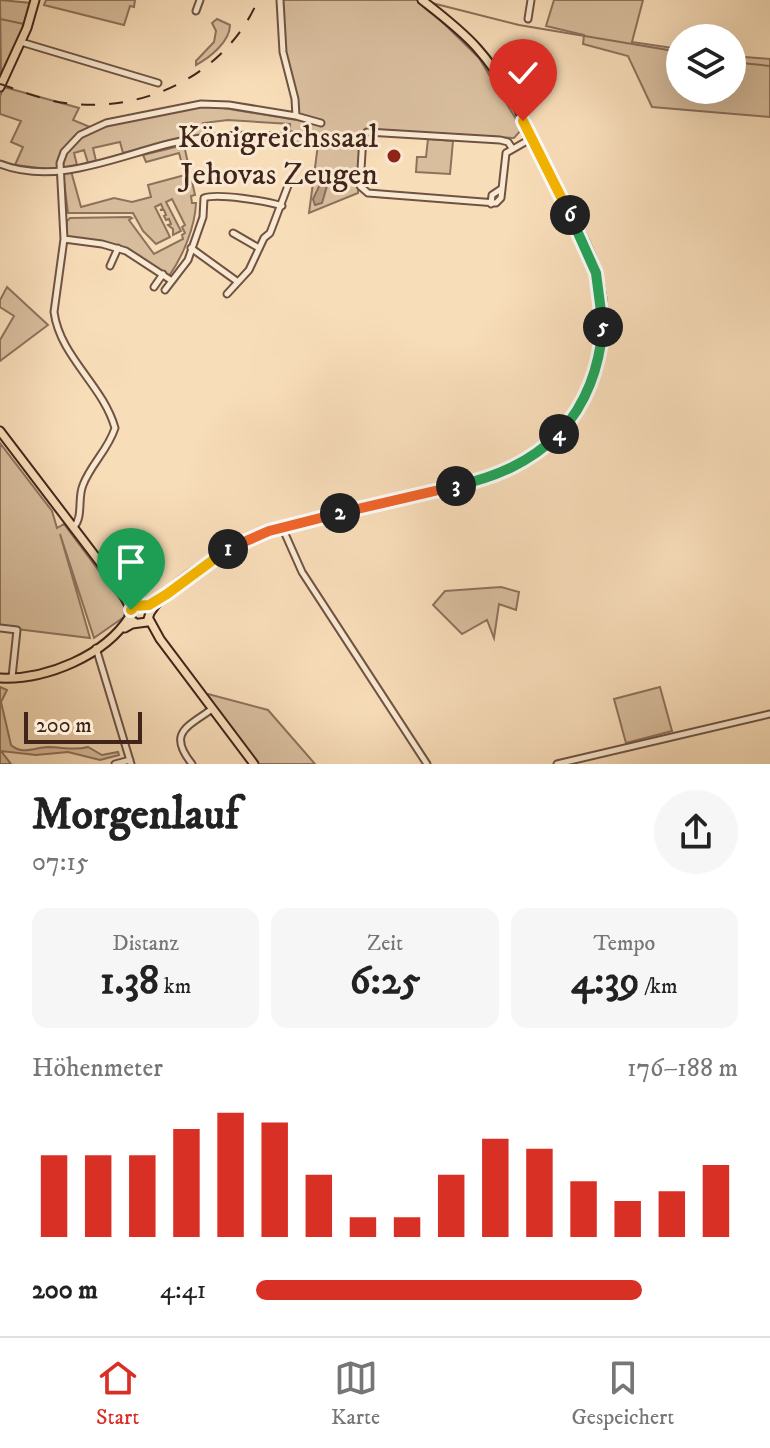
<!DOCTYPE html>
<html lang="de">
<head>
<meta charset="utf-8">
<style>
	:root { --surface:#fff; --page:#f6f6f6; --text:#222; --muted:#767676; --line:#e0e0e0; --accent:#d93025 }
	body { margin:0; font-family:"IM FELL DW Pica",serif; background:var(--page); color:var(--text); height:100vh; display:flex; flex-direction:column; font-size:30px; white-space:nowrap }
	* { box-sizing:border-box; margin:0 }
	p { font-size:26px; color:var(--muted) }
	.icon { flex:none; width:44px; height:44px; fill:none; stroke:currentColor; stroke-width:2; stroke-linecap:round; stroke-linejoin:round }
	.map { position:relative; height:764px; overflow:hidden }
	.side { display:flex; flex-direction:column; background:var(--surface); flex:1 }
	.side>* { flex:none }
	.tools { position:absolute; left:666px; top:24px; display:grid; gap:16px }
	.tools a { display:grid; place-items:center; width:80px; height:80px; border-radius:50%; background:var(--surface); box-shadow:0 8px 32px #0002; font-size:40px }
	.scale { position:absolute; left:24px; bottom:20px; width:118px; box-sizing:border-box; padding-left:8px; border:4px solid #41251b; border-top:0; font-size:22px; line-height:28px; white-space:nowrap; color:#41251b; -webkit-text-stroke:6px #fae9d2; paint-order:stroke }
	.pin { position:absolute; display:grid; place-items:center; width:68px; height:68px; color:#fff; margin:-82px -34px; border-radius:50% 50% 50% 0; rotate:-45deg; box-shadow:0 0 8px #0007 }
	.pin .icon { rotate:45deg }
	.km { position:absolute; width:40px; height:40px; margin:-20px; border-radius:50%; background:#222; color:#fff; font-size:22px; line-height:40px; text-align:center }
	.round { display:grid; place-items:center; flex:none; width:84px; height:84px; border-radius:42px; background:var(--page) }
	.headline { display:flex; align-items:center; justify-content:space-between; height:136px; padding:0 32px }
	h1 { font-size:44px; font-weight:800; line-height:60px }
	.metrics { display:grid; grid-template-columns:repeat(3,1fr); gap:12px; height:136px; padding:8px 32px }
	.metrics div { display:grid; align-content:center; border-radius:16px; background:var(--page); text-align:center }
	.metrics b { font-size:40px; font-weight:800 }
	.metrics small { font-size:22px; font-weight:400 }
	.metrics p { font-size:22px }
	.chart { height:224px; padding:16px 32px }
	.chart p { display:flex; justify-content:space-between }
	.chart svg { width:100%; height:144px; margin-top:8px; stroke:var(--accent); stroke-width:6 }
	ul { padding:0 32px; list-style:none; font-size:26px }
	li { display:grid; grid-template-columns:128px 96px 1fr; align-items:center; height:60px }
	li i { height:20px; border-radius:10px; background:var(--accent) }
	.tab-bar { display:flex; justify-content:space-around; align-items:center; height:112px; border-top:2px solid var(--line); background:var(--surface); font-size:22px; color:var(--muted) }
	.tab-bar a { display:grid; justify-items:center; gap:4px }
	.tab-bar .active { color:var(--accent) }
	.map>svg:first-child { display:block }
</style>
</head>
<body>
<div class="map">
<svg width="770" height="764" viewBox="0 0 770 764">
	<rect width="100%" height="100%" fill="#f8ddb9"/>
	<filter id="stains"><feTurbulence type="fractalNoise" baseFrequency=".0025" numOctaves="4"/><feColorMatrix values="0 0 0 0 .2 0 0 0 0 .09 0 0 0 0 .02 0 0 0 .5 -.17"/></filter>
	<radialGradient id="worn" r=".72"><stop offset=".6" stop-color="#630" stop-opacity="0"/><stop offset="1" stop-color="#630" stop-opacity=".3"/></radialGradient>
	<!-- green -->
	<path fill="#d9be9e" stroke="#8d725c" stroke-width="2" d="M0,0L31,3L26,22L1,75Z
		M46,0H135L134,7L130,6L124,25L44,5Z
		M283,0H420L479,58L522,129L514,138L367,129L360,134L358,193L309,213L319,137L290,131V124L228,120L203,123L205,136L183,138L123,153L120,142L93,148L96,161L88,163L84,150L74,153L77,165L64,168C54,131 132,120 156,115C174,111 198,103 217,107C247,112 282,117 313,123L297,115L284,48Z
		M554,0H643L632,42L680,49V90H732V56L770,59V117L652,107L628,56L583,44L584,35L546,26Z
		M217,19L230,25C230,42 209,58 196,65V61L214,42L216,31L212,23Z
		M4,87L79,108L73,120L90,127C69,141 65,147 56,170L15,165L23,147L11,142L21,121L0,114V96Z
		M428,139L453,141L450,174L416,172L417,157H426Z
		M184,145L195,195L191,196L192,203H196C195,227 183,256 169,276L139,259L140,256C115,245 93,240 67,237V221L70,218L130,217L132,218L129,220L154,254L183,239L182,235L185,233L182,227L185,225L172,199L166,202L181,231L173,235V229L168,225L171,224L169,219L166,220L164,216L166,215L164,210H160L163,209L161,204L155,207L170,237L156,244L143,231L133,213H68L63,173L71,171L81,207L114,198L132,202L151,197L148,185L185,175L179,153L146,162L143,155Z
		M7,287L48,325L0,361V340L14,316L0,307V300Z
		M0,443L52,511L57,528L64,524L125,606L124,617L94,638L60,534L90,638L0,627Z
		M501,587L519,592L516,610L499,604L494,638L487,620L462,634L433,605L445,591Z
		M0,687L7,690L1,702L11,745C22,755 33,748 48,747C62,747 74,751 88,747L102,755L118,752L119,755L100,760L68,752L36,755L1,751L11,764H0Z
		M660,687L672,731L626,743L614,699Z
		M208,694L268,710L315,764H256L205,697Z"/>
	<!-- water -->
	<path fill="#ba9e83" stroke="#8a6e59" stroke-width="2" d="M327,175L329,179L322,203L315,205L313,199L324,176Z"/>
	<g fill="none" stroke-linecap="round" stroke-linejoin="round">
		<!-- stream -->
		<path stroke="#8a6e59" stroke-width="2" d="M432,3L519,25L680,52
			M0,19L24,24
			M732,62L770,66"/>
		<defs>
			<path id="minor" d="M280,0L283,52L295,99L296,116
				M196,11L200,0
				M528,19L531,0
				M21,42L158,83
				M512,148L508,142L500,140L367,132L363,136L360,186L368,193L496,203L501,198L506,153L532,138
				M0,164C59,187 123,153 181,141C226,133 273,134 317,141
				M491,204L492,195L501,189
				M233,233L259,248
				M64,239L102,244L126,251L172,281
				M191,248L238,282
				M110,266L118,248
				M154,287L163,274
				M165,290L188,260L203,217L204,198C217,193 267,201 282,206
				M227,294L249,270L264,238L270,233L289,183
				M282,527L302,572L427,764
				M73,528C84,517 77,499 83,485C91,464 108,450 115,428C103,385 60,357 54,312L64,239L60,163L64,152L80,135L106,123L201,104L229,105L296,116L321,123
				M0,628L17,630L12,677
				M96,648L131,764
				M115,764L130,760
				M192,764C167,733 187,727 212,709
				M557,764L770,714"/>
			<path id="major" d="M0,87L27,28L35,0
				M0,431L121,590L131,610
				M150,613C171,578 244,538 282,527L483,480C572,449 622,368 597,274C588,241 567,210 553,180C531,135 511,86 477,48C461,30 441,15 422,0
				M149,619L160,639L254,764
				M125,628L132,624L147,622L150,613L145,605L135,606L131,610V620L136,623
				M0,678C46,680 105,656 130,616"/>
		</defs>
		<!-- minor casing -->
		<use href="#minor" stroke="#6f5342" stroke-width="9"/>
		<!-- major casing -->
		<use href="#major" stroke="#41251b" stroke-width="11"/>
		<!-- minor -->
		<use href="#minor" stroke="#fae9d2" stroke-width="5"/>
		<!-- major -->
		<use href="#major" stroke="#f8ddb9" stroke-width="7"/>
		<!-- rail -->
		<path stroke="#41251b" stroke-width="2" stroke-dasharray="14 14" stroke-linecap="butt" d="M0,84C21,91 43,100 65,103C143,114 226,75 258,0"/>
	</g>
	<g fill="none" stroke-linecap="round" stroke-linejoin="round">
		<defs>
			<path id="split-1" d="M131,610L135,606L149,605L167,594L228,549"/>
			<path id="split-2" d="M228,549L269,531L340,513"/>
			<path id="split-3" d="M340,513L456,486"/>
			<path id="split-4" d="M456,486C496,477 529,463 559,434"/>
			<path id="split-5" d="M559,434C587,403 599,368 603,327"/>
			<path id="split-6" d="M570,215L596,273L603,327"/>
			<path id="split-7" d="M523,121L570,215"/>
		</defs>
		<!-- split-1 casing -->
		<use href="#split-1" stroke="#fff" stroke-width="16"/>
		<!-- split-2 casing -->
		<use href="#split-2" stroke="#fff" stroke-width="16"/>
		<!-- split-3 casing -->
		<use href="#split-3" stroke="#fff" stroke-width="16"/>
		<!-- split-4 casing -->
		<use href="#split-4" stroke="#fff" stroke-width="16"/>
		<!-- split-5 casing -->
		<use href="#split-5" stroke="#fff" stroke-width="16"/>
		<!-- split-6 casing -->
		<use href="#split-6" stroke="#fff" stroke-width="16"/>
		<!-- split-7 casing -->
		<use href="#split-7" stroke="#fff" stroke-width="16"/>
		<!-- split-1 -->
		<use href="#split-1" stroke="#f5b400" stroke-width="10"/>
		<!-- split-2 -->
		<use href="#split-2" stroke="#f0652b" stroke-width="10"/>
		<!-- split-3 -->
		<use href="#split-3" stroke="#f0652b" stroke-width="10"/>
		<!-- split-4 -->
		<use href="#split-4" stroke="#22a559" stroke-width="10"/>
		<!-- split-5 -->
		<use href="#split-5" stroke="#22a559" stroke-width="10"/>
		<!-- split-6 -->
		<use href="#split-6" stroke="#22a559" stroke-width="10"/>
		<!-- split-7 -->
		<use href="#split-7" stroke="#f5b400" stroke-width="10"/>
	</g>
	<!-- markers -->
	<circle fill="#8f2418" stroke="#fae9d2" stroke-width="3" cx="394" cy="156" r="8"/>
	<g text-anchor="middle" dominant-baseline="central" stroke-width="6" stroke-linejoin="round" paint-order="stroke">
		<!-- poi labels -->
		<g font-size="32" fill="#41251b" stroke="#fae9d2" text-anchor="end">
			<text x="378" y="138">Königreichssaal<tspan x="378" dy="37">Jehovas Zeugen</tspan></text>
		</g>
	</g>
	<rect width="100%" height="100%" filter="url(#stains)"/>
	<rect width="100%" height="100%" fill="url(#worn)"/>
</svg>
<div class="tools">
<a><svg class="icon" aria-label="layers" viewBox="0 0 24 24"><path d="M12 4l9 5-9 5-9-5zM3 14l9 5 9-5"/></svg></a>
</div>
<div class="scale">200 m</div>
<div class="pin" style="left:131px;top:610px;background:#1e9e55"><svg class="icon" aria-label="arrive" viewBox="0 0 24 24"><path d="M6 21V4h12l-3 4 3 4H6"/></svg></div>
<div class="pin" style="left:523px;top:121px;background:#d93025"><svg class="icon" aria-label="check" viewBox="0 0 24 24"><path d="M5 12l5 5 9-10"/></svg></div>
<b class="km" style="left:228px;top:549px">1</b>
<b class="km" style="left:340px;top:513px">2</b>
<b class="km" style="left:456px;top:486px">3</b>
<b class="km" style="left:559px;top:434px">4</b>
<b class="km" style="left:603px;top:327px">5</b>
<b class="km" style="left:570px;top:215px">6</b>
</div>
<section class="side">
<div class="headline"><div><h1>Morgenlauf</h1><p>07:15</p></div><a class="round"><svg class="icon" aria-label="share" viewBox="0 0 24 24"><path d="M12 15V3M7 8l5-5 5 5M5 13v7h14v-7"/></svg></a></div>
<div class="metrics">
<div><p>Distanz</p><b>1.38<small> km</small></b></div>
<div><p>Zeit</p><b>6:25</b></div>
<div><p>Tempo</p><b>4:39<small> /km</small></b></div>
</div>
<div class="chart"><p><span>Höhenmeter</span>176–188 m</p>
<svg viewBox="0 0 160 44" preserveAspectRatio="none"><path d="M5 44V19M15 44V19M25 44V19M35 44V11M45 44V6M55 44V9M65 44V25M75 44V38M85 44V38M95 44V25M105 44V14M115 44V17M125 44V27M135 44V33M145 44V30M155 44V22"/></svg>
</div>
<ul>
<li><b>200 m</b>4:41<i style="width:80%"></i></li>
</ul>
</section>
<nav class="tab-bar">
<a class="active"><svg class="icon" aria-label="home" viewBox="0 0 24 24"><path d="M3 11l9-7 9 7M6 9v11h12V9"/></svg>Start</a>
<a><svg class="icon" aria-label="map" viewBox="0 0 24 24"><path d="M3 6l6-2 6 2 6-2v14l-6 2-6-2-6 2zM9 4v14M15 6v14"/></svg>Karte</a>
<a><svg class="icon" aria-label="saved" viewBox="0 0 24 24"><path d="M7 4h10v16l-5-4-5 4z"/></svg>Gespeichert</a>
</nav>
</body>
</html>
